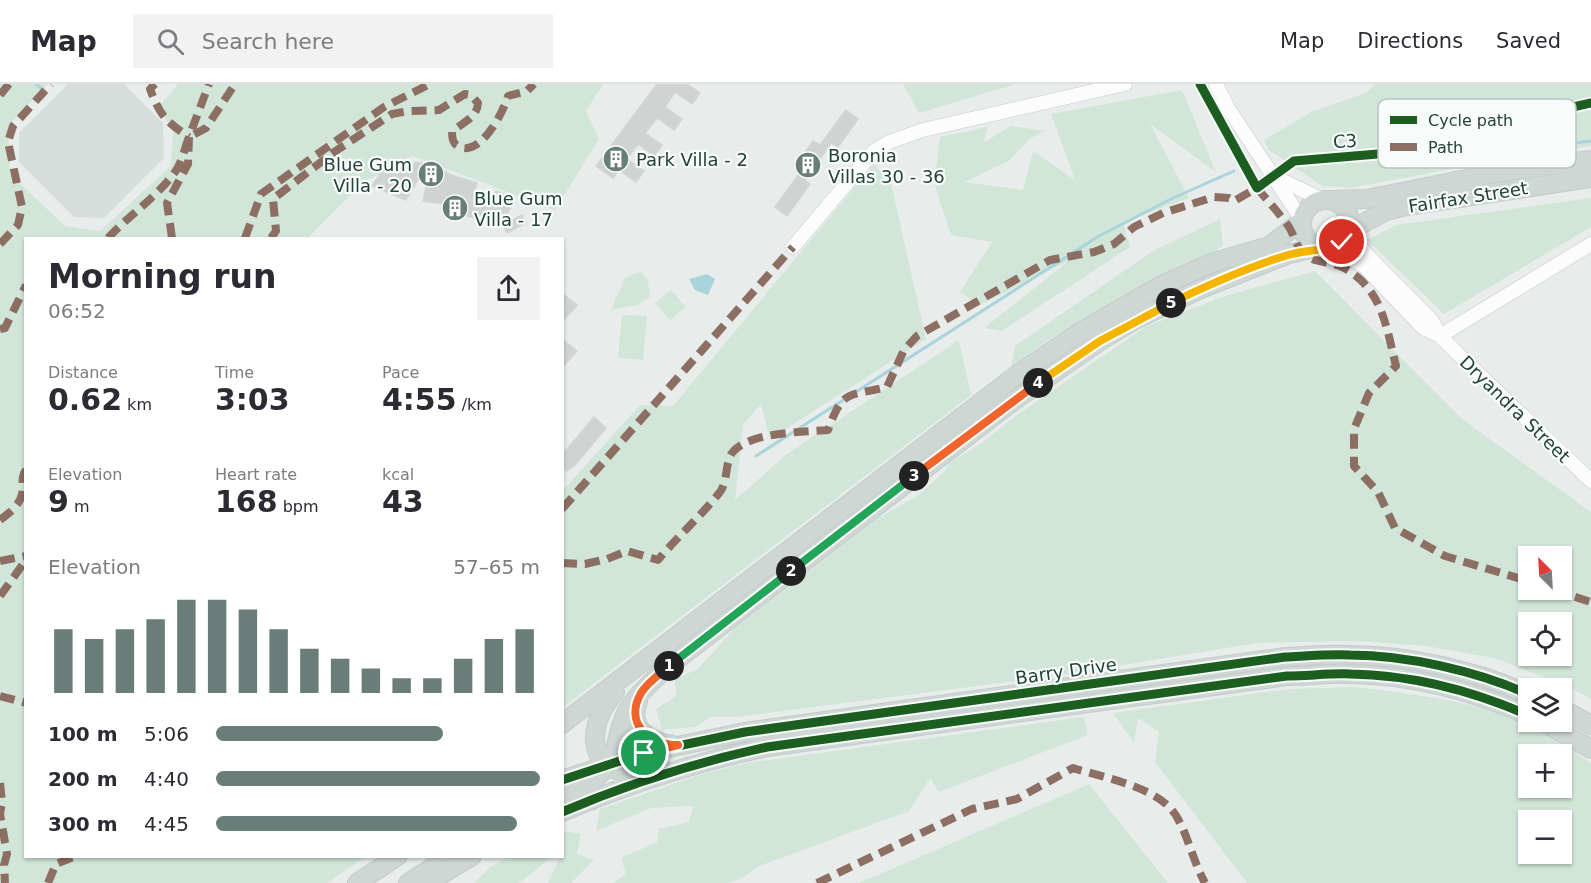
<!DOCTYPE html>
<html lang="en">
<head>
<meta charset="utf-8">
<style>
	:root { --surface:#fff; --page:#f2f2f3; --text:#2b2b33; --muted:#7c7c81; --line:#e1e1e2; --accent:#697e78 }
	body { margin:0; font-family:"DejaVu Sans",sans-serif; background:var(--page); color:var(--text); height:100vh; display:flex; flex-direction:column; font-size:22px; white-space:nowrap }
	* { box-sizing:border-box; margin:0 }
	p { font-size:20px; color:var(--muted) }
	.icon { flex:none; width:33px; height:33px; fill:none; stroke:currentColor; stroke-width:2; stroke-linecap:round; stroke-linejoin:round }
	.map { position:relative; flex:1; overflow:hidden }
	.details { position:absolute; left:24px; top:153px; width:540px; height:621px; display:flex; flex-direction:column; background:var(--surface); border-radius:0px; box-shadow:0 2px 4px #0004 }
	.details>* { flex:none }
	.needle { width:39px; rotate:336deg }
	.fabs { position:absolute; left:1518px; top:462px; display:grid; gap:12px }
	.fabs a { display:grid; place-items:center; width:54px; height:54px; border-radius:0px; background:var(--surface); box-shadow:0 2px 4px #0004; font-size:30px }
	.pin { position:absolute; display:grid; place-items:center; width:51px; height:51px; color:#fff; margin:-26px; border:3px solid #fff; border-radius:50%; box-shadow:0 2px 6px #0007 }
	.km { position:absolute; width:30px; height:30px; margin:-15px; border-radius:50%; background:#222; color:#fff; font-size:16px; line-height:30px; text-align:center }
	.round { display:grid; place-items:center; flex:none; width:63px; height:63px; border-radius:0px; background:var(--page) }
	.head { display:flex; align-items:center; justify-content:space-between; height:102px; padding:0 24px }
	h1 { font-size:33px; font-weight:700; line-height:45px }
	.metrics { display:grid; grid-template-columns:repeat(3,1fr); gap:9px; height:102px; padding:6px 24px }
	.metrics div { display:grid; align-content:center }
	.metrics b { font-size:30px; font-weight:700 }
	.metrics small { font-size:16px; font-weight:400 }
	.metrics p { font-size:16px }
	.chart { height:168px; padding:12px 24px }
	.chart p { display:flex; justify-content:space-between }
	.chart svg { width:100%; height:108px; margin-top:6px; stroke:var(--accent); stroke-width:6 }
	ul { padding:0 24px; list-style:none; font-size:20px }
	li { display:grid; grid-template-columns:96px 72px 1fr; align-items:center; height:45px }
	li i { height:15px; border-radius:8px; background:var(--accent) }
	header { display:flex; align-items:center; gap:36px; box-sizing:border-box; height:84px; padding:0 30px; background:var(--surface); border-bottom:2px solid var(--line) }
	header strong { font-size:28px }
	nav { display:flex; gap:33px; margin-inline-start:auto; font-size:21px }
	.search { width:420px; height:54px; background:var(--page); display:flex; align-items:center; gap:15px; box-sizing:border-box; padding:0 21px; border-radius:0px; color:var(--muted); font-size:22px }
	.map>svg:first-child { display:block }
</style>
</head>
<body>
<header>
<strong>Map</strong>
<div class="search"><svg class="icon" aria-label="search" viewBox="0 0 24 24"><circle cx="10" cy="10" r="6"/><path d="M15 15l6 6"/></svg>Search here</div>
<nav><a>Map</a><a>Directions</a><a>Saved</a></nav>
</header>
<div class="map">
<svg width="1591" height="799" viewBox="0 0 1591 799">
	<rect width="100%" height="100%" fill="#e8edeb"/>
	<!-- built -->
	<path fill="#d6dedb" d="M68,0H124L163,39L164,74L104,134L74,133L19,78V49Z"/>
	<!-- green -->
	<path fill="#d1e6d8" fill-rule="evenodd" d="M0,0H48L8,42L10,90L65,142L100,147L171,82L173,46L158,24L178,0H603L586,27L599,55L555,126L413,72L362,99L308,154H26V772L365,773L327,799H0Z
		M903,0H1016L919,29Z
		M1375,0H1591V62L1484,79L1350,104L1322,102L1269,66L1264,56L1311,28L1366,9Z
		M1182,6L1216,88L1150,40L1189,114L1123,138L1130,163L1002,247L984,244L1070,176L980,221L960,208L992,158L951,151L934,99L940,53L988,43L983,59L1011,42L1045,47L1029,55L1009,77L964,98L1023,106L1033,67L1075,96L1051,30Z
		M874,80L891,99L926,255L770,355L761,320L743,341L735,416L787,370L959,256L971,311L563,623V406L640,321L673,322Z
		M1591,114V143L1444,230L1367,156L1397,141Z
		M1220,135L1223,161L1216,167C1145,201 1074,235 1011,283L1015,262L1153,167Z
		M640,187L648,196L650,213L637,221L611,226L625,194Z
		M1315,187L1462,335L1591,428V615L1570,603L1494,574L1426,562L1356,557L1257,559L1062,591L736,633H711L695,643L662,646L656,625L676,612L675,595L698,585L734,545L878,434L919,411L945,387L949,379L979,361L1017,331L1145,243L1225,212ZM1528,472H1562V506H1528ZM1528,538H1562V572H1528Z
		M671,206L686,223L670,236L655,219Z
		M622,231L647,232L643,276L618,274Z
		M1354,603C1398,608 1442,613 1485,625C1521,635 1560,658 1591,679V799H1247L1155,678L1159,648L1138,634L1134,659L1113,629L1289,605ZM1528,670H1562V704H1528ZM1528,736H1562V770H1528Z
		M1084,633L1088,651L939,708L930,694L909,727L759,782L741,795L728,799H613L626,790L621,774L657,758L659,745L689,738L693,722L651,724L596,747L600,725L699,691L747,679Z
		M1089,700L1168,799H859Z
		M563,747L581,750L577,770L594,776L571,799H548L560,773L562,772Z
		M511,772L552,773L519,799H474L490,783Z"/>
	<!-- water -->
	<path fill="#a9d4db" d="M707,190L715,195L708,211L695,206L689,195Z"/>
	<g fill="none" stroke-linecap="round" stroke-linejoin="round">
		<!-- stream -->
		<path stroke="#a9d4db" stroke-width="3" d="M36,0L41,4
			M1385,83L1591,57
			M756,372L1099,152L1173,114L1234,87"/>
	</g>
	<!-- building -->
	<path fill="#cfd4d2" stroke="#d1d6d4" stroke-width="1.5" d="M657,0H687L700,9L692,20L675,8L665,23L682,35L674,46L657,34L645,49L662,61L654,72L638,60L632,68L627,75L644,87L636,98L619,86L613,94L596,82Z
		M846,26L858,35L838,63L831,59L805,97L810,100L787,132L775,123L804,83L798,78L813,57L820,61Z
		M401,78L414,82L415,78L427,80L406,116L372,102L383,86L395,90Z
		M431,79L451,91L477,99L473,112L492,118L496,107L515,114L505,135L490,142L488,138L464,131L463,133L443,125L445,120L423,117Z
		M522,131L526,139L507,149L503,141Z
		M562,209L577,221L562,238Z
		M562,255L577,267L562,284Z
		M594,333L606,344L576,380L567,387L562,382V371Z"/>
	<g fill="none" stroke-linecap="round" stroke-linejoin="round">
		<defs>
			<path id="minor" d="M1216,0L1228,24L1302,136
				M1275,93L1323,116
				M1349,148L1367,171L1432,237L1440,252L1459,271L1591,397
				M793,163L874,67L889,58L923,46L1125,0
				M1331,164L1364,182L1423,244L1440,252
				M1440,252L1591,160"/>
			<path id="major" d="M1302 140a24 24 0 1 1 48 0a24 24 0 1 1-48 0Z
				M1332,116L1367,115L1501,88L1591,76
				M1349,147L1386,127L1406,122L1591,94
				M615,608C581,646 589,698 649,688
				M638,617C628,644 648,658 673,661
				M1562,625L1591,641
				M1543,638L1591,665
				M562,640L1018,290L1077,250L1160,202L1214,178L1269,162L1302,137
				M562,696L644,669L745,648L1285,573C1306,572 1328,570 1350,571C1406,571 1477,587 1528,610
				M562,713C582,703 607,692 614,669C618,655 620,642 626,629C636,611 652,598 666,584L1008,321L1100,257L1137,235L1201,205L1289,170L1319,163
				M562,728C628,700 697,678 767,663L1287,592C1308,592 1330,589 1351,590C1413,591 1473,607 1528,631
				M357,799L398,772
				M408,799L438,780
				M428,799L472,772"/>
		</defs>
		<!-- minor casing -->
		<use href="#minor" stroke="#c5cac8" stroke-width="15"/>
		<!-- major casing -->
		<use href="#major" stroke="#c3ccc9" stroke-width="20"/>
		<!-- minor -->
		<use href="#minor" stroke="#fcfcfc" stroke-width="14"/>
		<!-- major -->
		<use href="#major" stroke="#cfd7d5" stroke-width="18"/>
		<!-- quiet -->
		<path stroke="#8d6e63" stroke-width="8" stroke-dasharray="15 8" stroke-linecap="butt" d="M155,0L150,5C160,31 165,37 189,53
			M0,11L9,0
			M108,154C129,131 156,114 175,88C182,79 185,63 189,53L206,44L235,0
			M172,154L167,119L188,80L189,53L209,0
			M245,154L261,110L384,23L430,0
			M271,154L276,147L273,115L334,68L392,30L409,27L439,26L465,10L471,11L478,19C477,35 462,38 452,48C452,55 453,61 460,63C481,72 504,27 508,12L527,7L534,0
			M0,160L18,141L22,123L8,58L13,42L51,0
			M0,245L5,244L26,201
			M562,425L793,163
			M0,436C8,430 20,421 22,410C24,402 20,394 26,386
			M0,477L26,472
			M562,479L585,480L607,475L627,467L658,476C678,452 701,432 720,408C728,397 725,379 732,369C747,348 804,348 828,346C843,305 847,313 887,303L904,266L917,252L1050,176L1094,168L1114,160L1134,143L1163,129L1214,113L1229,114L1234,117L1257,104C1268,117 1279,129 1289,143C1294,151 1296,161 1302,168C1312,179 1327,177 1340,182C1382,202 1386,242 1396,282L1369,309L1354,345V382L1378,408L1395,444L1445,472L1528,497
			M1553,506L1591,518
			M0,512L26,476
			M0,612L26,619
			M0,699L2,718L0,730L7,770L4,781L5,799
			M48,799L56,780L76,772
			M817,799L972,725L1017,715L1073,684C1104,694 1162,703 1178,735C1189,755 1193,777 1205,799"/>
		<defs>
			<path id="cycleway" d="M1200,0L1257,104L1294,77L1450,64L1483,57L1534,32L1591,19
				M562,696L644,669L745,648L1285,573C1306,572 1328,570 1350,571C1406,571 1477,587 1528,610
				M562,728C628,700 697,678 767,663L1287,592C1308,592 1330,589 1351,590C1413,591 1473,607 1528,631"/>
		</defs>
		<!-- cycleway casing -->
		<use href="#cycleway" stroke="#f7fbf9" stroke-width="13"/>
		<!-- cycleway -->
		<use href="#cycleway" stroke="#1b5e20" stroke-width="9"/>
	</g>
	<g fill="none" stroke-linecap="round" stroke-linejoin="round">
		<defs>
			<path id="split-1" d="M644,669L678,661C648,661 624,639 641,609C647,599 660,590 669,582"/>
			<path id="split-2" d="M669,582L791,487"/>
			<path id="split-3" d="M791,487L914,392"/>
			<path id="split-4" d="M914,392L1038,299"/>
			<path id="split-5" d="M1038,299L1100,257L1171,219"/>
			<path id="split-6" d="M1171,219C1208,201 1248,183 1288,171C1304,166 1329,167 1342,158"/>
		</defs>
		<!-- split-1 casing -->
		<use href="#split-1" stroke="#fff" stroke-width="12"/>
		<!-- split-2 casing -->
		<use href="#split-2" stroke="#fff" stroke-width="12"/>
		<!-- split-3 casing -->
		<use href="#split-3" stroke="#fff" stroke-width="12"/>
		<!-- split-4 casing -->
		<use href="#split-4" stroke="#fff" stroke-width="12"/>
		<!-- split-5 casing -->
		<use href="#split-5" stroke="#fff" stroke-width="12"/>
		<!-- split-6 casing -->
		<use href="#split-6" stroke="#fff" stroke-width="12"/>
		<!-- split-1 -->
		<use href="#split-1" stroke="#f0652b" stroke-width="8"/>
		<!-- split-2 -->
		<use href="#split-2" stroke="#22a559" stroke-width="8"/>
		<!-- split-3 -->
		<use href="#split-3" stroke="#22a559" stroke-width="8"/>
		<!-- split-4 -->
		<use href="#split-4" stroke="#f0652b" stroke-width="8"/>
		<!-- split-5 -->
		<use href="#split-5" stroke="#f5b400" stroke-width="8"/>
		<!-- split-6 -->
		<use href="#split-6" stroke="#f5b400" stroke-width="8"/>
	</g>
	<!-- icons -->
	<defs>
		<symbol id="building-disc" viewBox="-11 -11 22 22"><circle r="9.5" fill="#697e78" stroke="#f7fbf9"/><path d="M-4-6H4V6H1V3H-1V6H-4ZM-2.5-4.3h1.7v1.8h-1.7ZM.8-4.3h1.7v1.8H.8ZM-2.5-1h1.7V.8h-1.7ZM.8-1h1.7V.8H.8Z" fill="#fff"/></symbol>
	</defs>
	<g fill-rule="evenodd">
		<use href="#building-disc" x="601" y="60" width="30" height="30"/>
		<use href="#building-disc" x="793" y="66" width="30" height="30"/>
		<use href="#building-disc" x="416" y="75" width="30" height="30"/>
		<use href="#building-disc" x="440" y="109" width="30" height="30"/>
	</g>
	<g text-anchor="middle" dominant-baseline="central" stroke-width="4.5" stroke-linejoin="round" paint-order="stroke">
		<!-- street labels -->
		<g font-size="18" fill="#24423a" stroke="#f7fbf9">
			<text transform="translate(1345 57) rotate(-4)">C3</text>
			<text transform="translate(1468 113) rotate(-9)">Fairfax Street</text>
			<text transform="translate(1515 325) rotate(44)">Dryandra Street</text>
			<text transform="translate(1066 587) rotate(-8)">Barry Drive</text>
		</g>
		<!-- poi labels -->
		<g font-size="18" fill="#24423a" stroke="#f7fbf9" text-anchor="start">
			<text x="828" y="71">Boronia<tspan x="828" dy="21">Villas 30 - 36</tspan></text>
			<text x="636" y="75">Park Villa - 2</text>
			<text x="412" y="80" text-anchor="end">Blue Gum<tspan x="412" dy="21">Villa - 20</tspan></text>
			<text x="474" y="114">Blue Gum<tspan x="474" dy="21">Villa - 17</tspan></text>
		</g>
	</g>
	<!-- legend -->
	<rect x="1378" y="15" width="198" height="69" rx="9" fill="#f7fbf9" stroke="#b8c4c0" stroke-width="1.5"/>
	<rect x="1390" y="32" width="27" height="8" fill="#1b5e20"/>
	<rect x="1390" y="59" width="27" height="8" fill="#8d6e63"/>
	<g font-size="16" fill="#24423a">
		<text x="1428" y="42">Cycle path</text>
		<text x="1428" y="69">Path</text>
	</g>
</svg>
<div class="fabs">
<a><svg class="needle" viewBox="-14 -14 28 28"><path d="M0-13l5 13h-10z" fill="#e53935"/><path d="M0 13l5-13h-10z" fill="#7c7c81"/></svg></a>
<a><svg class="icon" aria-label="locate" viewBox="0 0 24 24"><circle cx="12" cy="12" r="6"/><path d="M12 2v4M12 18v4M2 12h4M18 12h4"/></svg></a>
<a><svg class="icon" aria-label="layers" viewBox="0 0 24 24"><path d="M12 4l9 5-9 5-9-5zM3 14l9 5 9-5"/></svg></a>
<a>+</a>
<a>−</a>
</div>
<div class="pin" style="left:644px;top:669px;background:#1e9e55"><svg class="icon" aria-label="arrive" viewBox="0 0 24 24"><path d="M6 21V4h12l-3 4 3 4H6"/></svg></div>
<div class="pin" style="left:1342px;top:158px;background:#d93025"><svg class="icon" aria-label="check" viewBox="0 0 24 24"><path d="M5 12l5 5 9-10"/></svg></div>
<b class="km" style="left:669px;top:582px">1</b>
<b class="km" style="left:791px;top:487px">2</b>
<b class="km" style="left:914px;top:392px">3</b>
<b class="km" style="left:1038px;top:299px">4</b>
<b class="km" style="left:1171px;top:219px">5</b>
<section class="details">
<div class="head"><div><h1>Morning run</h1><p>06:52</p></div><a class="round"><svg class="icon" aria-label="share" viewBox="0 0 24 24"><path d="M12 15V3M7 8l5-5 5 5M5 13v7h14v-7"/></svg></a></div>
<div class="metrics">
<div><p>Distance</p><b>0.62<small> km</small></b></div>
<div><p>Time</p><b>3:03</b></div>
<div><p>Pace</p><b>4:55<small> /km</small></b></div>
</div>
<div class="metrics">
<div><p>Elevation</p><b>9<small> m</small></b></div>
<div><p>Heart rate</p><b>168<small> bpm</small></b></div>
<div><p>kcal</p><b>43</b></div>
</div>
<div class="chart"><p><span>Elevation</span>57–65 m</p>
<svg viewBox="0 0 160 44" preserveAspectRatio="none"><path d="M5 44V18M15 44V22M25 44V18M35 44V14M45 44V6M55 44V6M65 44V10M75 44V18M85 44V26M95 44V30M105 44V34M115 44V38M125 44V38M135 44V30M145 44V22M155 44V18"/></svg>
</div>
<ul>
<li><b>100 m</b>5:06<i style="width:70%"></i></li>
<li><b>200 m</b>4:40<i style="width:100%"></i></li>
<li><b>300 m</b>4:45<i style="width:93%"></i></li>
</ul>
</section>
</div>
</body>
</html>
